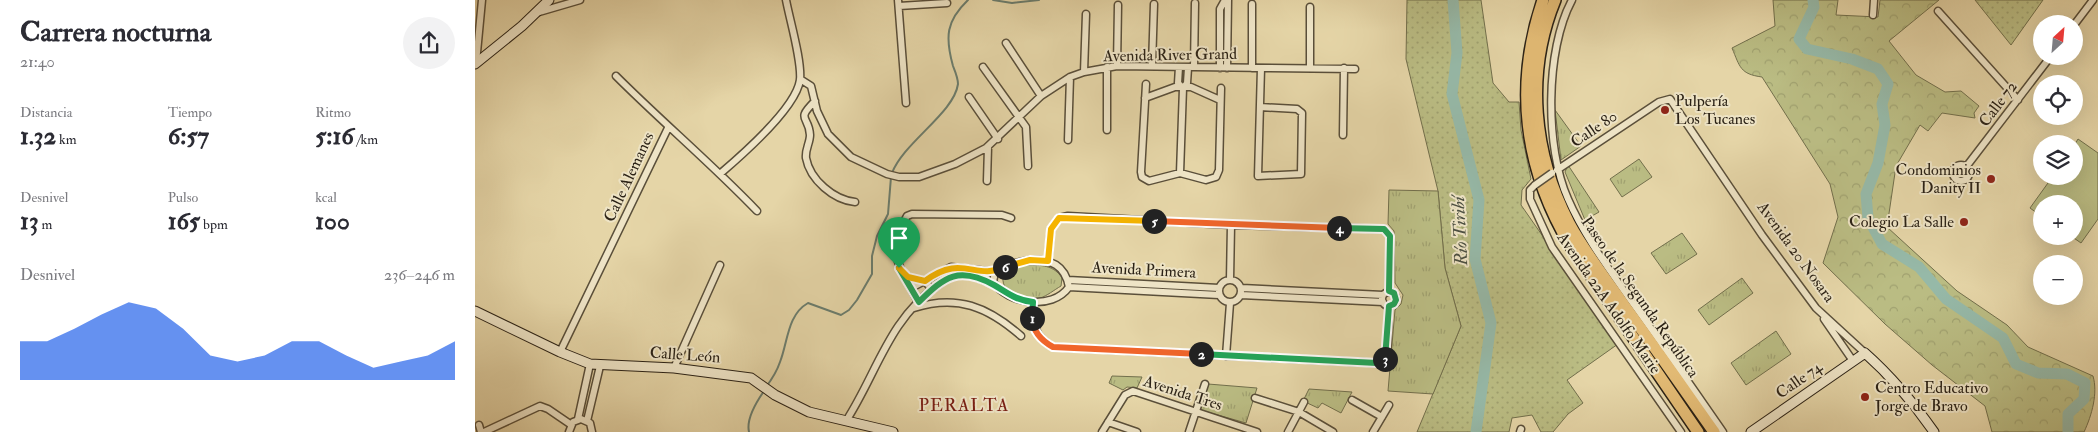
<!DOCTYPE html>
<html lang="es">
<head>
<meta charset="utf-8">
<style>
	:root { --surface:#fff; --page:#f2f2f3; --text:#2b2b33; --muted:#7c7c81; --accent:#2563eb }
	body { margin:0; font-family:"IM FELL Double Pica",serif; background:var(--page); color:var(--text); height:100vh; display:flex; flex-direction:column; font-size:19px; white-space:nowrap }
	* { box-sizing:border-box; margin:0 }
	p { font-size:16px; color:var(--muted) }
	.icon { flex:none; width:28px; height:28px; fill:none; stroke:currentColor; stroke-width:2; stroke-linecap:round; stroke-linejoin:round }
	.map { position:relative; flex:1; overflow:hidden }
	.sheet { display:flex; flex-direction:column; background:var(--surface); width:475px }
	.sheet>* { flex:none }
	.needle { width:32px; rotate:26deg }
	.controls { position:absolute; left:1558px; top:15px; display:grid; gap:10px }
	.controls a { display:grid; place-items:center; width:50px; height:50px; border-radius:50%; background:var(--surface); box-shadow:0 5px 20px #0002; font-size:25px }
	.pin { position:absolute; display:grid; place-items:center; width:42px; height:42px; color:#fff; margin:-51px -21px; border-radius:50% 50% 50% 0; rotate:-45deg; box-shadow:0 0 5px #0007 }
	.pin .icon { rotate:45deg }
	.km { position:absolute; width:25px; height:25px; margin:-12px; border-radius:50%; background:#222; color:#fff; font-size:14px; line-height:25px; text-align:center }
	.round { display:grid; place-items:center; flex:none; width:52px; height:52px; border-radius:26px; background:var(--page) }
	.headline { display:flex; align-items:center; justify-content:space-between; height:85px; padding:0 20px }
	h1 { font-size:28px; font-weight:700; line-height:38px }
	.figures { display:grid; grid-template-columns:repeat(3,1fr); gap:8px; height:85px; padding:5px 20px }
	.figures div { display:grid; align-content:center }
	.figures b { font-size:25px; font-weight:700 }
	.figures small { font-size:14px; font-weight:400 }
	.figures p { font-size:14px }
	.chart { height:140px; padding:10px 20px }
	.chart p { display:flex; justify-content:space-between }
	.chart svg { width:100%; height:90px; margin-top:5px; fill:var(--accent); opacity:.7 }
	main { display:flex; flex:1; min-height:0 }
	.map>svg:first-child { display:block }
</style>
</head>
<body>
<main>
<section class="sheet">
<div class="headline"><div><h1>Carrera nocturna</h1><p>21:40</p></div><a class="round"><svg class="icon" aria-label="share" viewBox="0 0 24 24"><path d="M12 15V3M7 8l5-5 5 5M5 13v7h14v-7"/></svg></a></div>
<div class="figures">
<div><p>Distancia</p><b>1.32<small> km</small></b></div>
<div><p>Tiempo</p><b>6:57</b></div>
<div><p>Ritmo</p><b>5:16<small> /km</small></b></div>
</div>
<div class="figures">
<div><p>Desnivel</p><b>13<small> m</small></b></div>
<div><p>Pulso</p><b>165<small> bpm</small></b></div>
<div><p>kcal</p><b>100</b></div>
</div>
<div class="chart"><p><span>Desnivel</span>236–246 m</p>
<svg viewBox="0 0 160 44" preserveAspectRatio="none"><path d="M0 44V25L10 25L20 19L30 12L40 6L50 9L60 19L70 32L80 35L90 32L100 25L110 25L120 32L130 38L140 35L150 32L160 25V44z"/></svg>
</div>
</section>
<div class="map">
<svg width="1623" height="432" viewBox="0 0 1623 432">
	<defs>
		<pattern id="grass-dots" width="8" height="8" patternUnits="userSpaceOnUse" patternTransform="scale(1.25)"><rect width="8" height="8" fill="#babc83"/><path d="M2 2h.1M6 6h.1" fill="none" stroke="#a0a170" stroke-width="1.8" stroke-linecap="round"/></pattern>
		<pattern id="forest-crowns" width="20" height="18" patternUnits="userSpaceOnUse" patternTransform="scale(1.25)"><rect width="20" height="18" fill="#babc83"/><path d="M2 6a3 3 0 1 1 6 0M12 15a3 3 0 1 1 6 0" fill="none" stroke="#a0a170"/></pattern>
		<pattern id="park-tufts" width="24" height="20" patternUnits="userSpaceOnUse" patternTransform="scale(1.25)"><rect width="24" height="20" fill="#babc83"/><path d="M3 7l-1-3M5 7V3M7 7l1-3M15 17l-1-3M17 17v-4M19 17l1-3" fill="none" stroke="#a0a170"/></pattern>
	</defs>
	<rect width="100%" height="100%" fill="#e5d5a7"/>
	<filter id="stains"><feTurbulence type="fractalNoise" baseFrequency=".004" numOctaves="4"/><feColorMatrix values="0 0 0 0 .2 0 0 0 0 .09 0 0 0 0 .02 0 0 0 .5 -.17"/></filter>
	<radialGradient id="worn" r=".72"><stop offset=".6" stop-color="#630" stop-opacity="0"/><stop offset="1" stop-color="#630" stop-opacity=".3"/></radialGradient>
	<!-- grass -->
	<path fill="url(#grass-dots)" stroke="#726f4c" d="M932,0H1006L1018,83L1034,102H1044L1046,130L1056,179L1047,190L1046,205L1143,344L1092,380L1108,403L1093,414L1078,432H1066L1057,415L1037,418L1034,432H942L986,326L970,268L963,191L931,59Z
		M1500,0H1568L1536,45Z"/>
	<!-- forest -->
	<path fill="url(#forest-crowns)" stroke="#726f4c" d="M1298,0H1363L1361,15L1403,17L1405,0H1464L1414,41L1441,75L1470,92L1486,91L1504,106L1499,113L1500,118L1467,113L1453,131L1445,125L1421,166L1412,227L1482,291L1532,325L1553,347L1618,376C1623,393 1617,415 1609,432H1517L1510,406L1457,365L1410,324L1348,263L1363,217L1355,184L1287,77C1265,74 1265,67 1257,48L1300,26Z"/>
	<!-- park -->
	<path fill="url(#park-tufts)" stroke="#726f4c" d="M1080,110L1106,146L1086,160Z
		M1164,159L1177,177L1147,197L1135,179Z
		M1093,165L1124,212L1110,220L1090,172Z
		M914,190L963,191L970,268L986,326L958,394L913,391L920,310L926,304L928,295L920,283L919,231L913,224Z
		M1207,233L1222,254L1191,274L1176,253Z
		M552,265C566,265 579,265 587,278L586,286C579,290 572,296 565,298C551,301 526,295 528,277L538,268Z
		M1267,278L1278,293L1234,325L1223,310Z
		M1301,331L1316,354L1271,385L1256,363Z
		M637,376L667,377L662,388L652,387L648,390L634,383Z
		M733,384L782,388L771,423L725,410Z
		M834,389L877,392L866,413L847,403L843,408L828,401Z"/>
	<!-- pitch -->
	<path fill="#babc83" stroke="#726f4c" d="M1603,139L1623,153V219L1606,243L1596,236H1599V204H1566V216L1555,208L1578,176H1599V146Z"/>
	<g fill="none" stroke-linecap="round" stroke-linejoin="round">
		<!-- stream -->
		<path stroke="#6b7d6e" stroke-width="2" d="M518,0L537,3L564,0
			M417,173C429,142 479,113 483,84C483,78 480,71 478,66C470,37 471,21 493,0
			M291,387C297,379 302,371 305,362C313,342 312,315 333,303L366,315L374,310L382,300L397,274V256L402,236L413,214L416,177
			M274,432C271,419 282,401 289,391"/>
		<!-- river -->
		<path stroke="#96b9a8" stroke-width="11" d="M978,0L982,53L977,94L1004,200L1000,259L1016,323L1001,432
			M1338,0L1339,7L1324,39L1332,49L1377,59L1403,69L1413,84L1407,104L1410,125L1403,163L1391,194L1393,218L1407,244L1444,267L1471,299L1528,338L1541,364L1563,373L1592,374L1610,383L1609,399L1593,414V432"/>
		<defs>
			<path id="street" d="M423,0L431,103
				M1097,0C1070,50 1070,148 1093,199C1109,236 1134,269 1157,302C1188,345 1218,389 1248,432
				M424,6L472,3
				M1463,11L1543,100
				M64,12L105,0
				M1398,15L1399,0
				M1599,25L1618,0
				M531,43L566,96
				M1,63L7,0
				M642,66L643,5
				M677,66L679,4
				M508,67L551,127L553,166
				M704,67L703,83L708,88
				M719,67L720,3
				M835,67V7
				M745,68V9L750,0
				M752,68L753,0
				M777,68V4
				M609,72L611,14
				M141,76C187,122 237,164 282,211
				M325,79L336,86L342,111L353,134L376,157L412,174L424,177H444L480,164L511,148L566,96L595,77L609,72L642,66L880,69
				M671,84L666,172L667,177L674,181L705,173L731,180L741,177L744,170L746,88
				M494,97L523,139
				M670,98L700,87H716L745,100
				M340,101C320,121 334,115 335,135C335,143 330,149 331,158C335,180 359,200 380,202
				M785,107L822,109L827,113L826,174L783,176L786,68
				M632,130V67
				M868,135L869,68
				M593,140L595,77
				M1478 173a8 8 0 1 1 16 0a8 8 0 1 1-16 0Z
				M1491,167L1576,56
				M1082,170L1184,102L1195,99L1287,235L1341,308L1390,353
				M246,173C267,155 321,108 325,80C327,61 315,21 311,0
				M705,173L708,88L712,83L713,68
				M512,181L513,147
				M1060,185L1055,190V199L1077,247L1206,432
				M555,260C576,259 590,265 594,287C577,311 533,304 518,282L520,272L536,264Z
				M573,261L576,229L584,218L593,216L756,225L909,229L915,236L914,291
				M429,274L437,279L450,281L457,290
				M744 291a11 11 0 1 1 22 0a11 11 0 1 1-22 0Z
				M593,280L744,288
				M755,280L756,225
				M594,287L744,295
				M436,288L476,267L520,272
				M767,288L908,295
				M907 299a7 7 0 1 1 14 0a7 7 0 1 1-14 0Z
				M766,295L908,302
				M443,302C427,269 409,255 432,216L437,214L527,215L536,218
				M558,302C557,322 559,337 578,347L902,363L906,362L912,355L914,306
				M439,308C482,294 513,307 546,336
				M1349,319L1378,361
				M85,352L193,128
				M751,356L755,303
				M199,368L245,265
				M780,398L824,412L858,432
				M877,400L907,417
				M103,419L115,364
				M112,421L125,366
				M371,421C401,375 414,319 462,286C466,283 472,277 477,275C491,271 509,280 521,286
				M633,422L662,432
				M4,425L6,432
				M9,432L65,406L73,409L95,424
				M94,432L98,422L106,419L115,423L117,432
				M627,432L650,395L658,391L782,432
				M714,432L730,384
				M813,432L829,402
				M898,432L914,405
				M1045,432L1046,429"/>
			<path id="secondary" d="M0,64L47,26L74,0
				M0,311L85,352L115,364L199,368L276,378L300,395L334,412L418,432
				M1276,432L1390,353C1417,377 1438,402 1459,432"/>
			<path id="highway" d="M1068,0C1039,85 1049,168 1095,245L1223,432
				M1080,0C1050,73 1058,154 1094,223C1110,253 1132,280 1151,308C1181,349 1210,391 1239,432"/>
		</defs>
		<!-- street casing -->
		<use href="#street" stroke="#5a4f3a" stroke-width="9"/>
		<!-- secondary casing -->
		<use href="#secondary" stroke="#2b2216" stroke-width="11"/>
		<!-- highway casing -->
		<use href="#highway" stroke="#2b2216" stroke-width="14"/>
		<!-- street -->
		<use href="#street" stroke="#eee4c6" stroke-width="6"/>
		<!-- secondary -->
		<use href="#secondary" stroke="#eee4c6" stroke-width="9"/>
		<!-- highway -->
		<use href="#highway" stroke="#e2ba74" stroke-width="11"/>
		<defs>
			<path id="street-bridge" d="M1060,185L1077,173"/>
		</defs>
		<!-- street-bridge casing -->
		<use href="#street-bridge" stroke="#5a4f3a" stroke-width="9" stroke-linecap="butt"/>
		<!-- street-bridge -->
		<use href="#street-bridge" stroke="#eee4c6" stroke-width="6"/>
	</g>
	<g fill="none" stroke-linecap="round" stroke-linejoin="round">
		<defs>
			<path id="split-1" d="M424,268L444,302C470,276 484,266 519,285C533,293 540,300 558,302L557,318"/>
			<path id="split-2" d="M557,318C558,332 567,341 578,347L726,354"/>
			<path id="split-3" d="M726,354L902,363L910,359"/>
			<path id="split-4" d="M864,228L909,229L915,236L914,291L919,293L921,300L919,304L914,306L910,359"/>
			<path id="split-5" d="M679,221L864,228"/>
			<path id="split-6" d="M530,267L555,260L573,261L576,229L584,218L679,221"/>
			<path id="split-7" d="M424,268L433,277L450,281C487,253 500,281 530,267"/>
		</defs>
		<!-- split-1 casing -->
		<use href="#split-1" stroke="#fff" stroke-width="10"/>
		<!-- split-2 casing -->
		<use href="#split-2" stroke="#fff" stroke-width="10"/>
		<!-- split-3 casing -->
		<use href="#split-3" stroke="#fff" stroke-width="10"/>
		<!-- split-4 casing -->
		<use href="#split-4" stroke="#fff" stroke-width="10"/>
		<!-- split-5 casing -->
		<use href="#split-5" stroke="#fff" stroke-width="10"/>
		<!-- split-6 casing -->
		<use href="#split-6" stroke="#fff" stroke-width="10"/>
		<!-- split-7 casing -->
		<use href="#split-7" stroke="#fff" stroke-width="10"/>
		<!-- split-1 -->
		<use href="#split-1" stroke="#22a559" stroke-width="6"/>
		<!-- split-2 -->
		<use href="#split-2" stroke="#f0652b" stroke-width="6"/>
		<!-- split-3 -->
		<use href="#split-3" stroke="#22a559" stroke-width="6"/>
		<!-- split-4 -->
		<use href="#split-4" stroke="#22a559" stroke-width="6"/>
		<!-- split-5 -->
		<use href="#split-5" stroke="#f0652b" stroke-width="6"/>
		<!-- split-6 -->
		<use href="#split-6" stroke="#f5b400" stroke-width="6"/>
		<!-- split-7 -->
		<use href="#split-7" stroke="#f5b400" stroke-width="6"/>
	</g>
	<!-- markers -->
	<g fill="#8f2418" stroke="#eee4c6" stroke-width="2">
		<circle cx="1190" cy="110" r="5"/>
		<circle cx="1516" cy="179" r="5"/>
		<circle cx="1489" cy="222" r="5"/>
		<circle cx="1390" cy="397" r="5"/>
	</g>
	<g text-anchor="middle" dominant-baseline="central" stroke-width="4" stroke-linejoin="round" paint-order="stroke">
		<!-- street labels -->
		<g font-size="16" fill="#2b2216" stroke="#eee4c6">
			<text transform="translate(695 55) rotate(-1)">Avenida River Grand</text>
			<text transform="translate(1523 104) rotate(-53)">Calle 72</text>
			<text transform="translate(1119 129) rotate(-34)">Calle 80</text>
			<text transform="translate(154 177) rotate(-65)">Calle Alemanes</text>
			<text transform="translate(1321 252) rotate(54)">Avenida 20 Nosara</text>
			<text transform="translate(669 270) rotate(3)">Avenida Primera</text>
			<text transform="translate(1165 297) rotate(55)">Paseo de la Segunda República</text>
			<text transform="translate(1134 303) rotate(55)">Avenida 22A Adolfo Marie</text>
			<text transform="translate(210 355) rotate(4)">Calle León</text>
			<text transform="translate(1324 380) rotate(-35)">Calle 74</text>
			<text transform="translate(708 393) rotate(18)">Avenida Tres</text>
		</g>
		<!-- poi labels -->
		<g font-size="16" fill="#2b2216" stroke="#eee4c6" text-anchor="start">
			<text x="1200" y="101">Pulpería<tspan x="1200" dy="18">Los Tucanes</tspan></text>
			<text x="1506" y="170" text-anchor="end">Condominios<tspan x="1506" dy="18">Danity II</tspan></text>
			<text x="1479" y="222" text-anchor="end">Colegio La Salle</text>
			<text x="1400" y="388">Centro Educativo<tspan x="1400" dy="18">Jorge de Bravo</tspan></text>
		</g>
		<!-- water labels -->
		<g font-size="18" font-style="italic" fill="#4b4f42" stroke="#eee4c6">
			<text transform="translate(985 231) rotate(-93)">Río Tiribí</text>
		</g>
		<!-- neighbourhood labels -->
		<g font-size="18" letter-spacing="1" fill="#7a1f14" stroke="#eee4c6">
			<text x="489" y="405">PERALTA</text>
		</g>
	</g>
	<rect width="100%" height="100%" filter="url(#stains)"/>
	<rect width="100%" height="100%" fill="url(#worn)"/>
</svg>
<div class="controls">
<a><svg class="needle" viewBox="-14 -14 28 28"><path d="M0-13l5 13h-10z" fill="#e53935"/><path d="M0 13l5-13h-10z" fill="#7c7c81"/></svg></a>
<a><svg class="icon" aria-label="locate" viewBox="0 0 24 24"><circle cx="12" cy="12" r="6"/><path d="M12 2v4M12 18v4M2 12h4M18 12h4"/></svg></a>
<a><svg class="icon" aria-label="layers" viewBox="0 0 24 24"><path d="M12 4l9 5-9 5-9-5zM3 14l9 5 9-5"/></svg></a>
<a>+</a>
<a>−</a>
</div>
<div class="pin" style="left:424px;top:268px;background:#1e9e55"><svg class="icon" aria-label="arrive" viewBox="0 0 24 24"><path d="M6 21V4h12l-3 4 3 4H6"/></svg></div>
<b class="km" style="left:557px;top:318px">1</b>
<b class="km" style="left:726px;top:354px">2</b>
<b class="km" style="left:910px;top:359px">3</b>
<b class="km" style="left:864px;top:228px">4</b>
<b class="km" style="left:679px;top:221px">5</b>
<b class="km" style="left:530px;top:267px">6</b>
</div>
</main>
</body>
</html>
